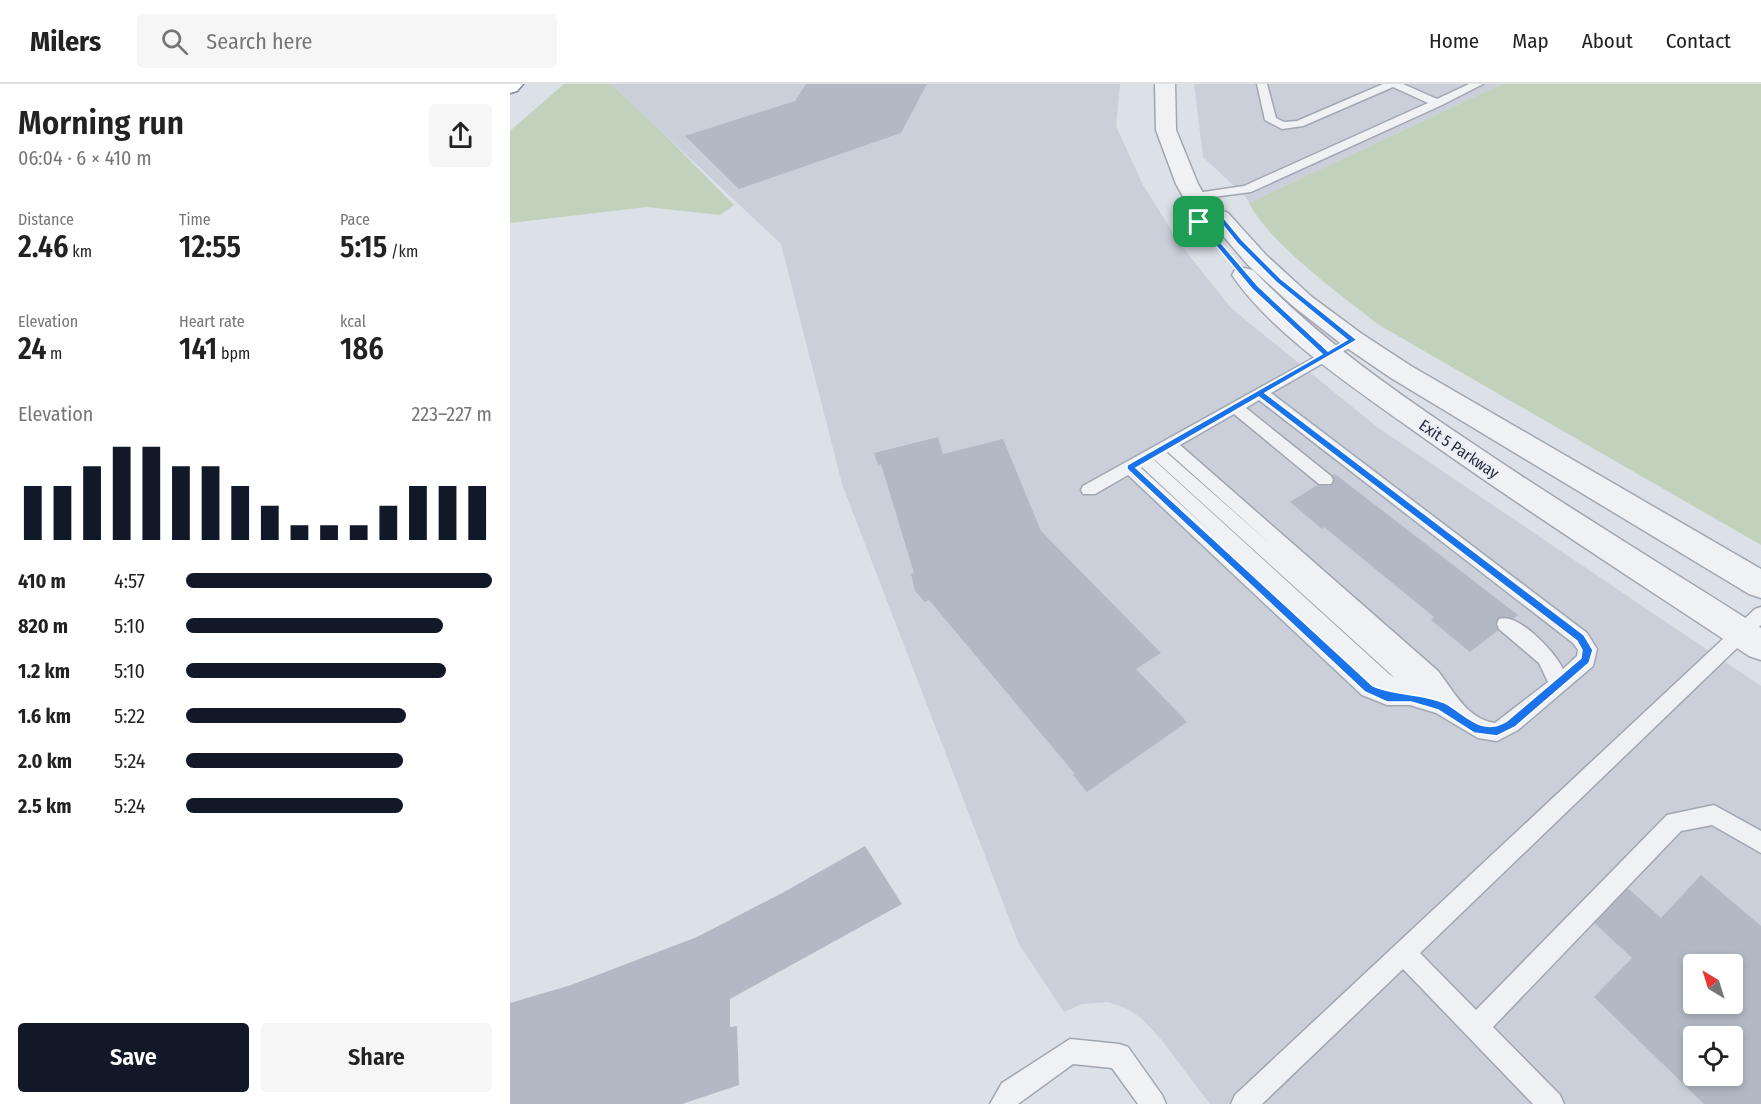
<!DOCTYPE html>
<html lang="en">
<head>
<meta charset="utf-8">
<style>
	:root { --surface:#fff; --page:#f6f6f6; --text:#222; --muted:#767676; --line:#e0e0e0; --accent:#111827 }
	body { margin:0; font-family:"Fira Sans Condensed",sans-serif; background:var(--page); color:var(--text); height:100vh; display:flex; flex-direction:column; font-size:22px; white-space:nowrap }
	* { box-sizing:border-box; margin:0 }
	p { font-size:20px; color:var(--muted) }
	.icon { flex:none; width:33px; height:33px; fill:none; stroke:currentColor; stroke-width:2; stroke-linecap:round; stroke-linejoin:round }
	.map { position:relative; flex:1; overflow:hidden }
	.drawer { display:flex; flex-direction:column; background:var(--surface); width:510px }
	.drawer>* { flex:none }
	.needle { width:39px; rotate:322deg }
	.fabs { position:absolute; left:1173px; top:870px; display:grid; gap:12px }
	.fabs a { display:grid; place-items:center; width:60px; height:60px; border-radius:6px; background:var(--surface); box-shadow:0 3px 9px #0003; font-size:30px }
	.pin { position:absolute; display:grid; place-items:center; width:51px; height:51px; color:#fff; margin:-26px; border-radius:12px; box-shadow:0 3px 9px #0006 }
	.round { display:grid; place-items:center; flex:none; width:63px; height:63px; border-radius:6px; background:var(--page) }
	.summary { display:flex; align-items:center; justify-content:space-between; height:102px; padding:0 18px }
	h1 { font-size:33px; font-weight:600; line-height:45px }
	.figures { display:grid; grid-template-columns:repeat(3,1fr); gap:9px; height:102px; padding:6px 18px }
	.figures div { display:grid; align-content:center }
	.figures b { font-size:30px; font-weight:600 }
	.figures small { font-size:16px; font-weight:400 }
	.figures p { font-size:16px }
	.chart { height:168px; padding:12px 18px }
	.chart p { display:flex; justify-content:space-between }
	.chart svg { width:100%; height:108px; margin-top:6px; stroke:var(--accent); stroke-width:6 }
	.primary-button { display:flex; gap:12px; margin-top:auto; padding:12px 18px }
	.primary-button a { flex:1; height:69px; border-radius:6px; background:var(--accent); color:#fff; font-size:24px; font-weight:600; line-height:69px; text-align:center }
	.primary-button a+a { background:var(--page); color:var(--text) }
	ul { padding:0 18px; list-style:none; font-size:20px }
	li { display:grid; grid-template-columns:96px 72px 1fr; align-items:center; height:45px }
	li i { height:15px; border-radius:8px; background:var(--accent) }
	header { display:flex; align-items:center; gap:36px; box-sizing:border-box; height:84px; padding:0 30px; background:var(--surface); border-bottom:2px solid var(--line) }
	header strong { font-size:28px }
	nav { display:flex; gap:33px; margin-inline-start:auto; font-size:21px }
	.search { width:420px; height:54px; background:var(--page); display:flex; align-items:center; gap:15px; box-sizing:border-box; padding:0 21px; border-radius:6px; color:var(--muted); font-size:22px }
	main { display:flex; flex:1; min-height:0 }
	.map>svg:first-child { display:block }
</style>
</head>
<body>
<header>
<strong>Milers</strong>
<div class="search"><svg class="icon" aria-label="search" viewBox="0 0 24 24"><circle cx="10" cy="10" r="6"/><path d="M15 15l6 6"/></svg>Search here</div>
<nav><a>Home</a><a>Map</a><a>About</a><a>Contact</a></nav>
</header>
<main>
<section class="drawer">
<div class="summary"><div><h1>Morning run</h1><p>06:04 · 6 × 410 m</p></div><a class="round"><svg class="icon" aria-label="share" viewBox="0 0 24 24"><path d="M12 15V3M7 8l5-5 5 5M5 13v7h14v-7"/></svg></a></div>
<div class="figures">
<div><p>Distance</p><b>2.46<small> km</small></b></div>
<div><p>Time</p><b>12:55</b></div>
<div><p>Pace</p><b>5:15<small> /km</small></b></div>
</div>
<div class="figures">
<div><p>Elevation</p><b>24<small> m</small></b></div>
<div><p>Heart rate</p><b>141<small> bpm</small></b></div>
<div><p>kcal</p><b>186</b></div>
</div>
<div class="chart"><p><span>Elevation</span>223–227 m</p>
<svg viewBox="0 0 160 44" preserveAspectRatio="none"><path d="M5 44V22M15 44V22M25 44V14M35 44V6M45 44V6M55 44V14M65 44V14M75 44V22M85 44V30M95 44V38M105 44V38M115 44V38M125 44V30M135 44V22M145 44V22M155 44V22"/></svg>
</div>
<ul>
<li><b>410 m</b>4:57<i style="width:100%"></i></li>
<li><b>820 m</b>5:10<i style="width:84%"></i></li>
<li><b>1.2 km</b>5:10<i style="width:85%"></i></li>
<li><b>1.6 km</b>5:22<i style="width:72%"></i></li>
<li><b>2.0 km</b>5:24<i style="width:71%"></i></li>
<li><b>2.5 km</b>5:24<i style="width:71%"></i></li>
</ul>
<div class="primary-button"><a>Save</a><a>Share</a></div>
</section>
<div class="map">
<svg width="1251" height="1020" viewBox="0 0 1251 1020">
	<rect width="100%" height="100%" fill="#dce0e7"/>
	<!-- built -->
	<path fill="#cacfd9" fill-rule="evenodd" d="M101,0H610L606,42L633,101L670,160L721,224L867,343L1251,602V1020H700L650,954L632,935L618,925L598,918L572,920L554,928L509,860L332,400L271,160ZM1184,880H1222V920H1184ZM1184,952H1222V992H1184Z
		M684,0H992L739,119L736,113L693,73Z"/>
	<!-- green -->
	<path fill="#c1d1bc" d="M54,0H101L153,49L224,121L210,131L137,123L0,139V47Z
		M992,0H1251V461L869,241C831,211 761,161 739,119Z"/>
	<!-- building -->
	<path fill="#b3b9c4" fill-rule="evenodd" d="M296,0H417L391,49L229,105L175,52L285,17Z
		M428,353L433,370L493,355L531,447L651,569L626,585L677,638L577,708L563,691L565,690L419,516L415,518L405,507L401,490L404,489L371,380L368,381L364,369Z
		M825,390L1008,531L960,568L921,536L924,533L814,443L812,445L780,418Z
		M355,762L392,820L220,915V943L227,942L229,1001L172,1020H0V919L61,901L187,853L274,808Z
		M1191,791L1251,842V1020H1194L1084,913L1122,874L1077,832L1111,798L1151,834ZM1184,880H1222V920H1184ZM1184,952H1222V992H1184Z"/>
	<g fill="none" stroke-linecap="round" stroke-linejoin="round">
		<defs>
			<path id="lane" d="M747,0H757L766,34L774,38L787,37L873,0H893L927,15L959,0H973L932,21L741,108L680,116V110L734,102L918,19L883,3L793,42L772,45L755,36Z
				M843,252L848,253L850,256L848,259L761,309L1077,549L1087,565L1083,582L1008,646L987,657L968,654L926,629L900,621H877L852,611L618,391L585,410H573L571,406L573,402ZM749,316L1063,559L1068,566L1067,572L1053,585C1045,568 1008,528 989,535L987,540L989,545L1029,579L1038,598L985,639C957,635 945,609 928,587L670,361L724,330L809,400H821L823,396L821,392L736,324ZM658,368L764,463L657,369ZM644,376H645L885,594L879,590ZM632,383L702,449L631,384Z
				M1251,523V541L910,869L966,926L1157,731L1204,721L1251,747V769L1202,741L1171,747L983,943L1050,1011L1054,1020H1023L893,885L752,1020H721L725,1011L1245,525Z
				M560,955L609,960L618,963L652,1011L656,1020H628L602,984L563,980L508,1020H480L492,999Z"/>
			<path id="street" d="M645,0H665L666,46L688,100L700,121L718,129L756,171L802,213L852,250L901,282L1251,485V514L1239,510L881,294L834,262L784,223L738,181L702,139L683,130L666,100L646,46Z
				M734,184L743,186C806,252 880,304 956,355C1053,421 1153,481 1251,544V576L1239,572C1123,495 1006,420 893,339C838,300 759,246 722,191L725,186Z"/>
			<path id="highway" d="M0,0H13L7,7L0,9Z"/>
		</defs>
		<!-- lane casing -->
		<use href="#lane" stroke="#a1a7b1" stroke-width="3"/>
		<!-- street casing -->
		<use href="#street" stroke="#a1a7b1" stroke-width="3"/>
		<!-- highway casing -->
		<use href="#highway" stroke="#838c9e" stroke-width="3"/>
		<!-- lane -->
		<use href="#lane" fill="#eff1f5" fill-rule="evenodd"/>
		<!-- street -->
		<use href="#street" fill="#eff1f5" fill-rule="evenodd"/>
		<!-- highway -->
		<use href="#highway" fill="#fff" fill-rule="evenodd"/>
	</g>
	<!-- route -->
	<path fill="#1a73e8" stroke="#fff" stroke-width="1.5" fill-rule="evenodd" d="M689,124L713,133L732,156L771,195L847,256L755,309L1074,551L1083,566L1079,579L1005,643L987,652L964,649L928,626L901,618H877L855,608L617,385V381L812,270L742,205L687,139ZM694,129L708,135L727,159L766,198L837,256L818,267L748,202L693,138ZM749,313L1067,557L1072,566L1071,574L997,637C988,642 981,644 971,641C958,637 947,625 935,619C911,609 886,612 863,602L626,384Z"/>
	<g text-anchor="middle" dominant-baseline="central" stroke-width="5" stroke-linejoin="round" paint-order="stroke">
		<!-- street labels -->
		<g font-size="16" fill="#252d3e" stroke="#ebeff5">
			<text transform="translate(949 365) rotate(34)">Exit 5 Parkway</text>
		</g>
	</g>
</svg>
<div class="fabs">
<a><svg class="needle" viewBox="-14 -14 28 28"><path d="M0-13l5 13h-10z" fill="#e53935"/><path d="M0 13l5-13h-10z" fill="#767676"/></svg></a>
<a><svg class="icon" aria-label="locate" viewBox="0 0 24 24"><circle cx="12" cy="12" r="6"/><path d="M12 2v4M12 18v4M2 12h4M18 12h4"/></svg></a>
</div>
<div class="pin" style="left:689px;top:138px;background:#1e9e55"><svg class="icon" aria-label="arrive" viewBox="0 0 24 24"><path d="M6 21V4h12l-3 4 3 4H6"/></svg></div>
</div>
</main>
</body>
</html>
